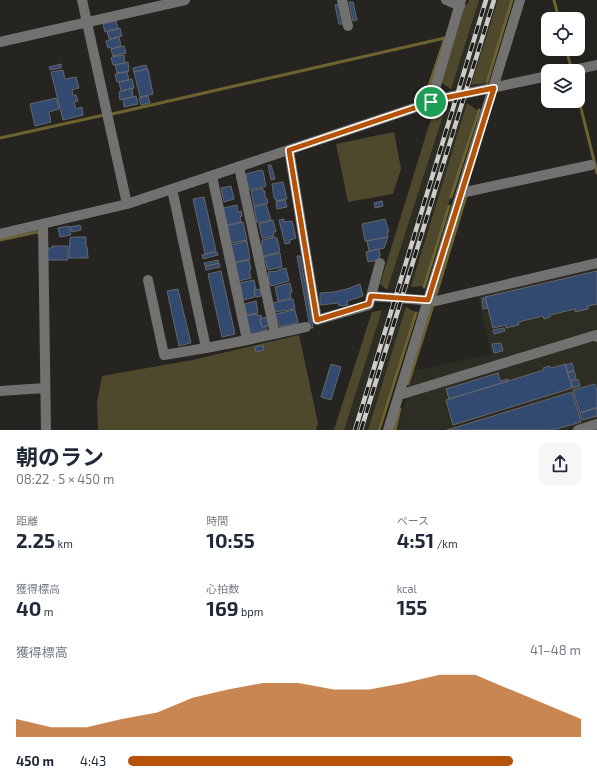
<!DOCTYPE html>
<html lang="ja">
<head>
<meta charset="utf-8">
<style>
	:root { --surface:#fff; --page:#f6f6f7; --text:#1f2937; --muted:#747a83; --accent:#b45309 }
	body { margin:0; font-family:"Exo 2","Noto Sans JP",sans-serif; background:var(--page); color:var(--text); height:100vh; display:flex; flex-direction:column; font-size:15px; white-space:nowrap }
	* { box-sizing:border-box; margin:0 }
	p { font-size:13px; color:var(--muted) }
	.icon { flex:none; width:22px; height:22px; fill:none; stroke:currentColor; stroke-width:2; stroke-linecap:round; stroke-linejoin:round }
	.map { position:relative; height:430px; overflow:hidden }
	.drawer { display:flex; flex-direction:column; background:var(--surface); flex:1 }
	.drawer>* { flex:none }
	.fabs { position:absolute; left:541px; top:12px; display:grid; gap:8px }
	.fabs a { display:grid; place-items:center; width:44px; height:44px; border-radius:8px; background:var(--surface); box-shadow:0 4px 16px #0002; font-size:20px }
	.pin { position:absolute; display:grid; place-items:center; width:34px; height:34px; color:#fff; margin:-17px; border:2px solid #fff; border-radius:50%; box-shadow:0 1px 4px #0007 }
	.round { display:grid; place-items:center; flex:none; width:42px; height:42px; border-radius:8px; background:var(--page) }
	.overview { display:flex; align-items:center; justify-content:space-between; height:68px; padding:0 16px }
	h1 { font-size:22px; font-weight:700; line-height:30px }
	.figures { display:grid; grid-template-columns:repeat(3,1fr); gap:6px; height:68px; padding:4px 16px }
	.figures div { display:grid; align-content:center }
	.figures b { font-size:20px; font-weight:700 }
	.figures small { font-size:11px; font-weight:400 }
	.figures p { font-size:11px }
	.chart { height:112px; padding:8px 16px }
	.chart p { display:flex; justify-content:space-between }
	.chart svg { width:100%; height:72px; margin-top:4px; fill:var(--accent); opacity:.7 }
	ul { padding:0 16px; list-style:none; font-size:13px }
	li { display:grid; grid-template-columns:64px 48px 1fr; align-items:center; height:30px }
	li i { height:10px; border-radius:5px; background:var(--accent) }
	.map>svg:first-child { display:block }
</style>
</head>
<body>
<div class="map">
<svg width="597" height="430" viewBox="0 0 597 430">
	<rect width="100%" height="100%" fill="#252421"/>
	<!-- built -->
	<path fill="#2e2d24" d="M469,0H511L485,83L451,89L440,82L464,4L467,5Z
		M467,103L477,110L423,286L387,290L380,284L434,109H445Z
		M597,269V421L568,430H397L414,371L491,354L478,296Z
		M406,307L415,312L377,430H334L372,312Z"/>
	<!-- green -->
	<path fill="#4e492d" d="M469,0H479L451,89L440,82L464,4L467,5Z
		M498,0H511L485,83L471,85Z
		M467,103L477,110L423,286L411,287Z
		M434,109H445L387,290L380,284Z
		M394,132L401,169L393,194L348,202L336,144Z
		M406,307L415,312L377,430H368Z
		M382,310L344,430H334L372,312Z
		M299,335L318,423L316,430H98L97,403L102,376L192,360Z"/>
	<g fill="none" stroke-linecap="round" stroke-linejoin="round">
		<!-- stream -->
		<path stroke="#6c6330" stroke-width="3" d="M554,0L559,19
			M566,49L571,67
			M487,82L512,0
			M578,96L597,173
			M425,98L445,38
			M112,114L445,38
			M0,138L104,115
			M451,197L479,110
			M0,240L37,232L40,234V236
			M424,287L449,206
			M435,298L466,196
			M408,384L433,305
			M379,430L416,313
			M395,430L400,409"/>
	</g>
	<!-- building -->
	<path fill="#324970" stroke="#65676a" d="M349,2H353L357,20L353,21Z
		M339,4L343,24H339L335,5Z
		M116,21L118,29L105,32L103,24Z
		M120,28L122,36L109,39L107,31Z
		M119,37L121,46L111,49V47L108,48L106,41Z
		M124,46L126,53L113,56L111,49Z
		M124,55L125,63L113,65L111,58L112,57Z
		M128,62L129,71L117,73L115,65Z
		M61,64V68L50,70L49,67Z
		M146,65L147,69L134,72L133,68Z
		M148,69L153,94L140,97L134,72Z
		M63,70L65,79L76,77L79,88L72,90L73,95H76L78,101L74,102L76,109L82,107L83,115L63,120L51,72Z
		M127,72L129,80L117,82L115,74Z
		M132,79L134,88L121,91L119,82Z
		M132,88L133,97L120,100L119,92Z
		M136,96L138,104L124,107L123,99Z
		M148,96L150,103L141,105L139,98Z
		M56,98L59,109L49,112L51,122L35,126L30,104Z
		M268,165H271L275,179L271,180Z
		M261,170L263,171L266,186L250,190L246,179L247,178L246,174Z
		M283,182L287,199L276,201L275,198H274L272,184Z
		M231,186L234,199L224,202L221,188Z
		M263,188V191H265V198H267L268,203L254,206L251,191Z
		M204,197L216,251L205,254L193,199Z
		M285,200L287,207L277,209L276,202Z
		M382,201L383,206L375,208L374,203Z
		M266,204L271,220L257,223L254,207Z
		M237,205L238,212L241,211L242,216L240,217L241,222L227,225L223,208Z
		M284,219V222L292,221L296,238L290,240V243L285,244L279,220Z
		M385,219L389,232H387L388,237L365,241L362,224Z
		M273,220L276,232H273L274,236L262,238L259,224Z
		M243,222L247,240L231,243L227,226Z
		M80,225L81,230L72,232L70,227Z
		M69,226L71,235L60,237L58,228Z
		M72,237H86V247H87L88,258H69L70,238Z
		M275,237V238H277L280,251L279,252L263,256L261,245H262V240Z
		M388,237L384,248L369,251L367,241Z
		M247,241L250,259L235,262L231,245Z
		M52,246H68V260H47V248H52Z
		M379,249L380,255L378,260L368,262L366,252Z
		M217,252L218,255L203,259L202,255Z
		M280,253L282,267L268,270L267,268L266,261L264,262L263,257Z
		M297,256H300L313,328H310Z
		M218,260L219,263L205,266L204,263Z
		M249,260L251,270H249L251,278L239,281L235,263Z
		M219,263L220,267L206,270L205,267Z
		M286,268L289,281L271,286L268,279H269L268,272L278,271V270Z
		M221,271L235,334L222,337L208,274Z
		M597,271V304L588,306V309L575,312V309L550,315V317L544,319L543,316L518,322L519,325L506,328V325L493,328L485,297Z
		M254,280L256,289L254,290L255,297L243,300L240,283Z
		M290,283L292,292H290L291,298L278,301L275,287Z
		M360,284L363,296L347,301L348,305L341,306V305L339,306L338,303L320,305V293L334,292L347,289Z
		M178,289L191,343L179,346L167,291Z
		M260,289L261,296L256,297L254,290Z
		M482,298H485L488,308L483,309Z
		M293,299L295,309L274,312L272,303Z
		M256,301L258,313L247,315L244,304Z
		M295,310L298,323L280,327L279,322H276L275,314Z
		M257,314L258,316L261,315L262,318L260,319L262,327L266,326L267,330L251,334L246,316Z
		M267,317L269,325L262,327L260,319Z
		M504,328L505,331L494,334L493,330Z
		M501,343L503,351L494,353L492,344Z
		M263,345L264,350L256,352L255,347Z
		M572,363L574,370L568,372L565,365Z
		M331,364L341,367L331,400L321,397Z
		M565,364L572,388L453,425L446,400L544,370L543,368L550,366L551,368Z
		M574,371L576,378L570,380L568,373Z
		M498,373L500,381L508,379L509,381L449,399L446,389Z
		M578,379L580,386L573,388L571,381Z
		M595,384L597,391V407L580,413L573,390Z
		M572,392L581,422L553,430H447Z
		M597,408V416L582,420L580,413Z"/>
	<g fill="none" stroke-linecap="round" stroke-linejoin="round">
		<!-- minor -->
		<path stroke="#71716f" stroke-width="10" d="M82,0L127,204
			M342,0L348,26
			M446,0L460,6
			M0,42L185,0
			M570,71L597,65
			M431,102L461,0
			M289,150L317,320L369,305L371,296
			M239,167L275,334
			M172,189L206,348
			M461,193L591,165
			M43,225L46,430
			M0,234L127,204L444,98L548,76
			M380,263L371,296L436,301L597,263
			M148,280L164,355L206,348L247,340L212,176
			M247,340L306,327
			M0,391L45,388
			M399,395L596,335L597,337
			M388,430L520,0
			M578,430L597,424"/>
		<defs>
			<path id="rail" d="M355,430L486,0
				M361,430L494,0"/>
		</defs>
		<!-- rail casing -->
		<use href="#rail" stroke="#ccccca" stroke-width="4.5"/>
		<!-- rail -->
		<use href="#rail" stroke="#1b1b18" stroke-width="3" stroke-dasharray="9" stroke-linecap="butt"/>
	</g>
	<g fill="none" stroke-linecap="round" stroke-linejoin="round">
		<defs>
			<path id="route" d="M494,88L428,300L371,296L369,304L317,320L289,150L444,98Z"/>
		</defs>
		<!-- route casing -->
		<use href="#route" stroke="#fff" stroke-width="8"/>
		<!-- route -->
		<use href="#route" stroke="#b45309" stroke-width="5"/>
	</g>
</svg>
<div class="fabs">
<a><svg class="icon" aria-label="locate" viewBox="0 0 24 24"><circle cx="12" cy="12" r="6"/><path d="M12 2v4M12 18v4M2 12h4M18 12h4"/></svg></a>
<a><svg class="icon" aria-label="layers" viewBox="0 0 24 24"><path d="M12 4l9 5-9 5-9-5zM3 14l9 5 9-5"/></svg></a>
</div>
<div class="pin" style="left:431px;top:102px;background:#1e9e55"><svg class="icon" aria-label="arrive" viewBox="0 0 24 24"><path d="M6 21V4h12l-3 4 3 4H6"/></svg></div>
</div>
<section class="drawer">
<div class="overview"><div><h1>朝のラン</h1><p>08:22 · 5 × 450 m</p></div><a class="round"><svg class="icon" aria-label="share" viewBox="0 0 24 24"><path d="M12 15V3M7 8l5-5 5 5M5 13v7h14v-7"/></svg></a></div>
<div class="figures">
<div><p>距離</p><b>2.25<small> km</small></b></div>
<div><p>時間</p><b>10:55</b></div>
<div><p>ペース</p><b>4:51<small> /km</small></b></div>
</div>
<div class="figures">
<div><p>獲得標高</p><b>40<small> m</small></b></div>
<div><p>心拍数</p><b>169<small> bpm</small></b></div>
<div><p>kcal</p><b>155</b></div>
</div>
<div class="chart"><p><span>獲得標高</span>41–48 m</p>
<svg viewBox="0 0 160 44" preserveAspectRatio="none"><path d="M0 44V33L10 38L20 38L30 33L40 29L50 20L60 15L70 11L80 11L90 15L100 15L110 11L120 6L130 6L140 15L150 24L160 33V44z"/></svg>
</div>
<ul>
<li><b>450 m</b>4:43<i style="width:85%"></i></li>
</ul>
</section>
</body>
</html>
